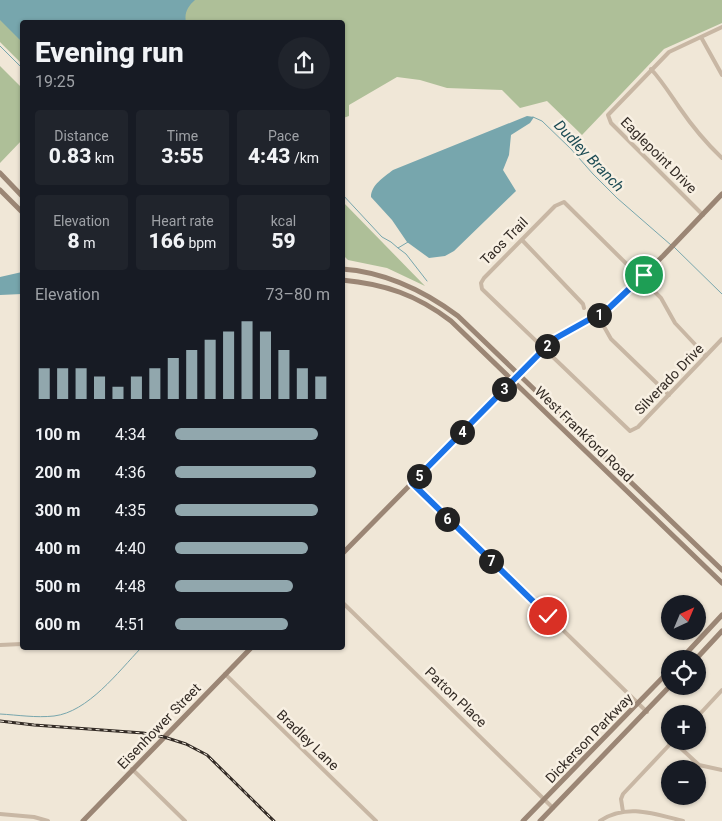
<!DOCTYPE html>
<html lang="en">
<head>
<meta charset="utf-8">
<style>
	:root { --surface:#171b24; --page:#20242c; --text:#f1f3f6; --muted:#9ea1a6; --accent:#91a7ad }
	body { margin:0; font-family:Roboto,sans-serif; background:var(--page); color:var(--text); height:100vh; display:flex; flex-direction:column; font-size:19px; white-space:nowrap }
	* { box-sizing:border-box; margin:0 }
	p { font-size:16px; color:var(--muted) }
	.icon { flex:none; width:28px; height:28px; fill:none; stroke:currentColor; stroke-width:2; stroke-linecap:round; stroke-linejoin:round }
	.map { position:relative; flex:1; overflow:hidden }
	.drawer { position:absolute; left:20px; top:20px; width:325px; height:630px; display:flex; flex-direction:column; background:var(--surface); border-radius:5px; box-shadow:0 1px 4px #0004 }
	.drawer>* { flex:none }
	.needle { width:32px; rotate:44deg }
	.tools { position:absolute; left:661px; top:595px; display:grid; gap:10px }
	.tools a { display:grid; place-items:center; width:45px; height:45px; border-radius:50%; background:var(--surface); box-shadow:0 1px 4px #0004; font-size:25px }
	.pin { position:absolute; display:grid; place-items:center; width:42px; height:42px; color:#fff; margin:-21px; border:2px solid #fff; border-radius:50%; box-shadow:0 1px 5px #0007 }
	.km { position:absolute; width:25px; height:25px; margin:-12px; border-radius:50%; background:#222; color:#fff; font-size:14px; line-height:25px; text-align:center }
	.round { display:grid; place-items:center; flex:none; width:52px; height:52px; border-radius:26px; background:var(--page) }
	.overview { display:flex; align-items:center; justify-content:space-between; height:85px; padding:0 15px }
	h1 { font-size:28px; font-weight:800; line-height:38px }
	.metrics { display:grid; grid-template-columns:repeat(3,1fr); gap:8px; height:85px; padding:5px 15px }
	.metrics div { display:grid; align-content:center; border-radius:5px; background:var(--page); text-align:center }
	.metrics b { font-size:21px; font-weight:800 }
	.metrics small { font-size:14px; font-weight:400 }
	.metrics p { font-size:14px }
	.chart { height:140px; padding:10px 15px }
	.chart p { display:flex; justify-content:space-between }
	.chart svg { width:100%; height:90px; margin-top:5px; stroke:var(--accent); stroke-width:6 }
	ul { padding:0 15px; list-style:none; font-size:16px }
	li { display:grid; grid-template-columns:80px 60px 1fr; align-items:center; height:38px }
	li i { height:12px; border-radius:6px; background:var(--accent) }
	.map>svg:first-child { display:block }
</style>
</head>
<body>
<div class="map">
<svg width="722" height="821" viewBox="0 0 722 821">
	<rect width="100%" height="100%" fill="#f0e7d7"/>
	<!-- green -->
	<path fill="#aebf98" d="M0,0H722V23L664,49L582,135L547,101L520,108L502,90L447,88L420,80L397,77L349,105V116L343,118L342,22H22V64L0,42Z
		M0,66L22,88V140L0,163Z
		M343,202L425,286L387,268L348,260L343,255Z"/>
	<!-- water -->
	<path fill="#77a6ad" d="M0,0H195C188,6 184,13 186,22H22V42L0,20Z
		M527,116L534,117L530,123L511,135L509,155L503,170L516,191L454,251L445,256L429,258L407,242L392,220L371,197C371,185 384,177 393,170Z
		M22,272V294L0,295V277Z"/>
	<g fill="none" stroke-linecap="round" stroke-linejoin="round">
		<!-- stream -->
		<path stroke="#77a6ad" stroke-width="1" d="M0,46L21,67L22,73
			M533,117L542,121L571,149L593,174L617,198L671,245
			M342,194L382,237L391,242L398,248L408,242
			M674,247L722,294
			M398,248L406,254L427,281
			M0,714C18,715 36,718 54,716C88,712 118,672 141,648"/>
		<!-- street -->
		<path stroke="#c8b7a4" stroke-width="4" d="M701,37L722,75
			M651,69C662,81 670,94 679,107C692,126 706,143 722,158
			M703,215L611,123L608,115L669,52L722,27
			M522,240L583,304L584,308
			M598,316L611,339L669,395
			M706,356L675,323L661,298L564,202L555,206L484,278L481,283L482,289L630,431L638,427L722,339
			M412,483L647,712
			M342,602L553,808
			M0,645L22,644
			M225,674L376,821
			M698,716L722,690
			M673,741L699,765L722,770
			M132,769L185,821
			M623,812L621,799L623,794L673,741
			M0,814L34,817L48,821
			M600,821C626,803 655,814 683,821"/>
		<!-- secondary -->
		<path stroke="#9b8675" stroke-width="5" d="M0,173L22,196
			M0,190L22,212
			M342,269C386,272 423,290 458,316L722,570
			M342,280C385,284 417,295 451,321L722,583
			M342,554L544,349L567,332L608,309L663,256L722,194
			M681,659L722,615
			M696,659L722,631
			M83,821L251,648
			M523,821L670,670
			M540,821L670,686"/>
		<defs>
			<path id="rail" d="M0,721L34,725L143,733L164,737L186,744L207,755L274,821"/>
		</defs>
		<!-- rail casing -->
		<use href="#rail" stroke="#332b25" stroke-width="3"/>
		<!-- rail -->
		<use href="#rail" stroke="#f8f0e3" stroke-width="1" stroke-dasharray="4" stroke-linecap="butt"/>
	</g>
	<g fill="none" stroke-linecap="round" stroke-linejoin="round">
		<defs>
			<path id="route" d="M548,616L412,483L544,349L556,338L608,309L644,275"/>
		</defs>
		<!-- route casing -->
		<use href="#route" stroke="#fff" stroke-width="10"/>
		<!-- route -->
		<use href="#route" stroke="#1a73e8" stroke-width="6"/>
	</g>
	<g text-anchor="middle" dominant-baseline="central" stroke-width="5" stroke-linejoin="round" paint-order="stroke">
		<!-- street labels -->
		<g font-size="14" fill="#332b25" stroke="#f8f0e3">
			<text transform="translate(659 155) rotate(45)">Eaglepoint Drive</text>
			<text transform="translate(504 241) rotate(-45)">Taos Trail</text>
			<text transform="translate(669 379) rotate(-46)">Silverado Drive</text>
			<text transform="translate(584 434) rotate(44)">West Frankford Road</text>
			<text transform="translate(456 697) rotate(44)">Patton Place</text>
			<text transform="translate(159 726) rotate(-46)">Eisenhower Street</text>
			<text transform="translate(589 738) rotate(-46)">Dickerson Parkway</text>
			<text transform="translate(308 740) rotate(44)">Bradley Lane</text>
		</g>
		<!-- water labels -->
		<g font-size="15" font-style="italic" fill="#1c4b54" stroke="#f8f0e3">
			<text transform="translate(589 156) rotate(46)">Dudley Branch</text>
		</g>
	</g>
</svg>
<div class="tools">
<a><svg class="needle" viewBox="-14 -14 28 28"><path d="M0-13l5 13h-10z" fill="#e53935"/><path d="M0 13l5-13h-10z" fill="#9ea1a6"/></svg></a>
<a><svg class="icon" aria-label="locate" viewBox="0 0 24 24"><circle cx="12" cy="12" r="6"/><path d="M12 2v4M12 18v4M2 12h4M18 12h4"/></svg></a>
<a>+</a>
<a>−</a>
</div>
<div class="pin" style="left:644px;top:275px;background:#1e9e55"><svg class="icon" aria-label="arrive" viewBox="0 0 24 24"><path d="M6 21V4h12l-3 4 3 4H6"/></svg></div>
<div class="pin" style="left:548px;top:616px;background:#d93025"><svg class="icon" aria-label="check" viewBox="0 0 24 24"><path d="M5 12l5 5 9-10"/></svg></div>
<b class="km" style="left:599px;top:315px">1</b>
<b class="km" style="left:547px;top:346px">2</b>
<b class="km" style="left:504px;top:389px">3</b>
<b class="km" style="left:462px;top:432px">4</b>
<b class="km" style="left:419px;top:476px">5</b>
<b class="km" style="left:447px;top:519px">6</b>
<b class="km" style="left:491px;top:561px">7</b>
<section class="drawer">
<div class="overview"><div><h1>Evening run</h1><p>19:25</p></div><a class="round"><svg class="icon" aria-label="share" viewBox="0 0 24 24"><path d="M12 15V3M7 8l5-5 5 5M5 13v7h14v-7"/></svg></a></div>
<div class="metrics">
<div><p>Distance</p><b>0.83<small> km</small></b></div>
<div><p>Time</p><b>3:55</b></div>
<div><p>Pace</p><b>4:43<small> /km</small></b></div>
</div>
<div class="metrics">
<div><p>Elevation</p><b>8<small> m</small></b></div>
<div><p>Heart rate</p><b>166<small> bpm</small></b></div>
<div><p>kcal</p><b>59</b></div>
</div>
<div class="chart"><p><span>Elevation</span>73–80 m</p>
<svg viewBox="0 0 160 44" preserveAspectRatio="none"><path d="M5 44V29M15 44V29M25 44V29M35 44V33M45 44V38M55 44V33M65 44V29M75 44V24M85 44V20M95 44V15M105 44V11M115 44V6M125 44V11M135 44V20M145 44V29M155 44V33"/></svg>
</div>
<ul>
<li><b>100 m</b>4:34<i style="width:92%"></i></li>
<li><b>200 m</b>4:36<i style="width:91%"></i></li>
<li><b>300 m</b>4:35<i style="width:92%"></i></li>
<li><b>400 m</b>4:40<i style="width:86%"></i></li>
<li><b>500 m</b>4:48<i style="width:76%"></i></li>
<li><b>600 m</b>4:51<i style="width:73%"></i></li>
</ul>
</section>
</div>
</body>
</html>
